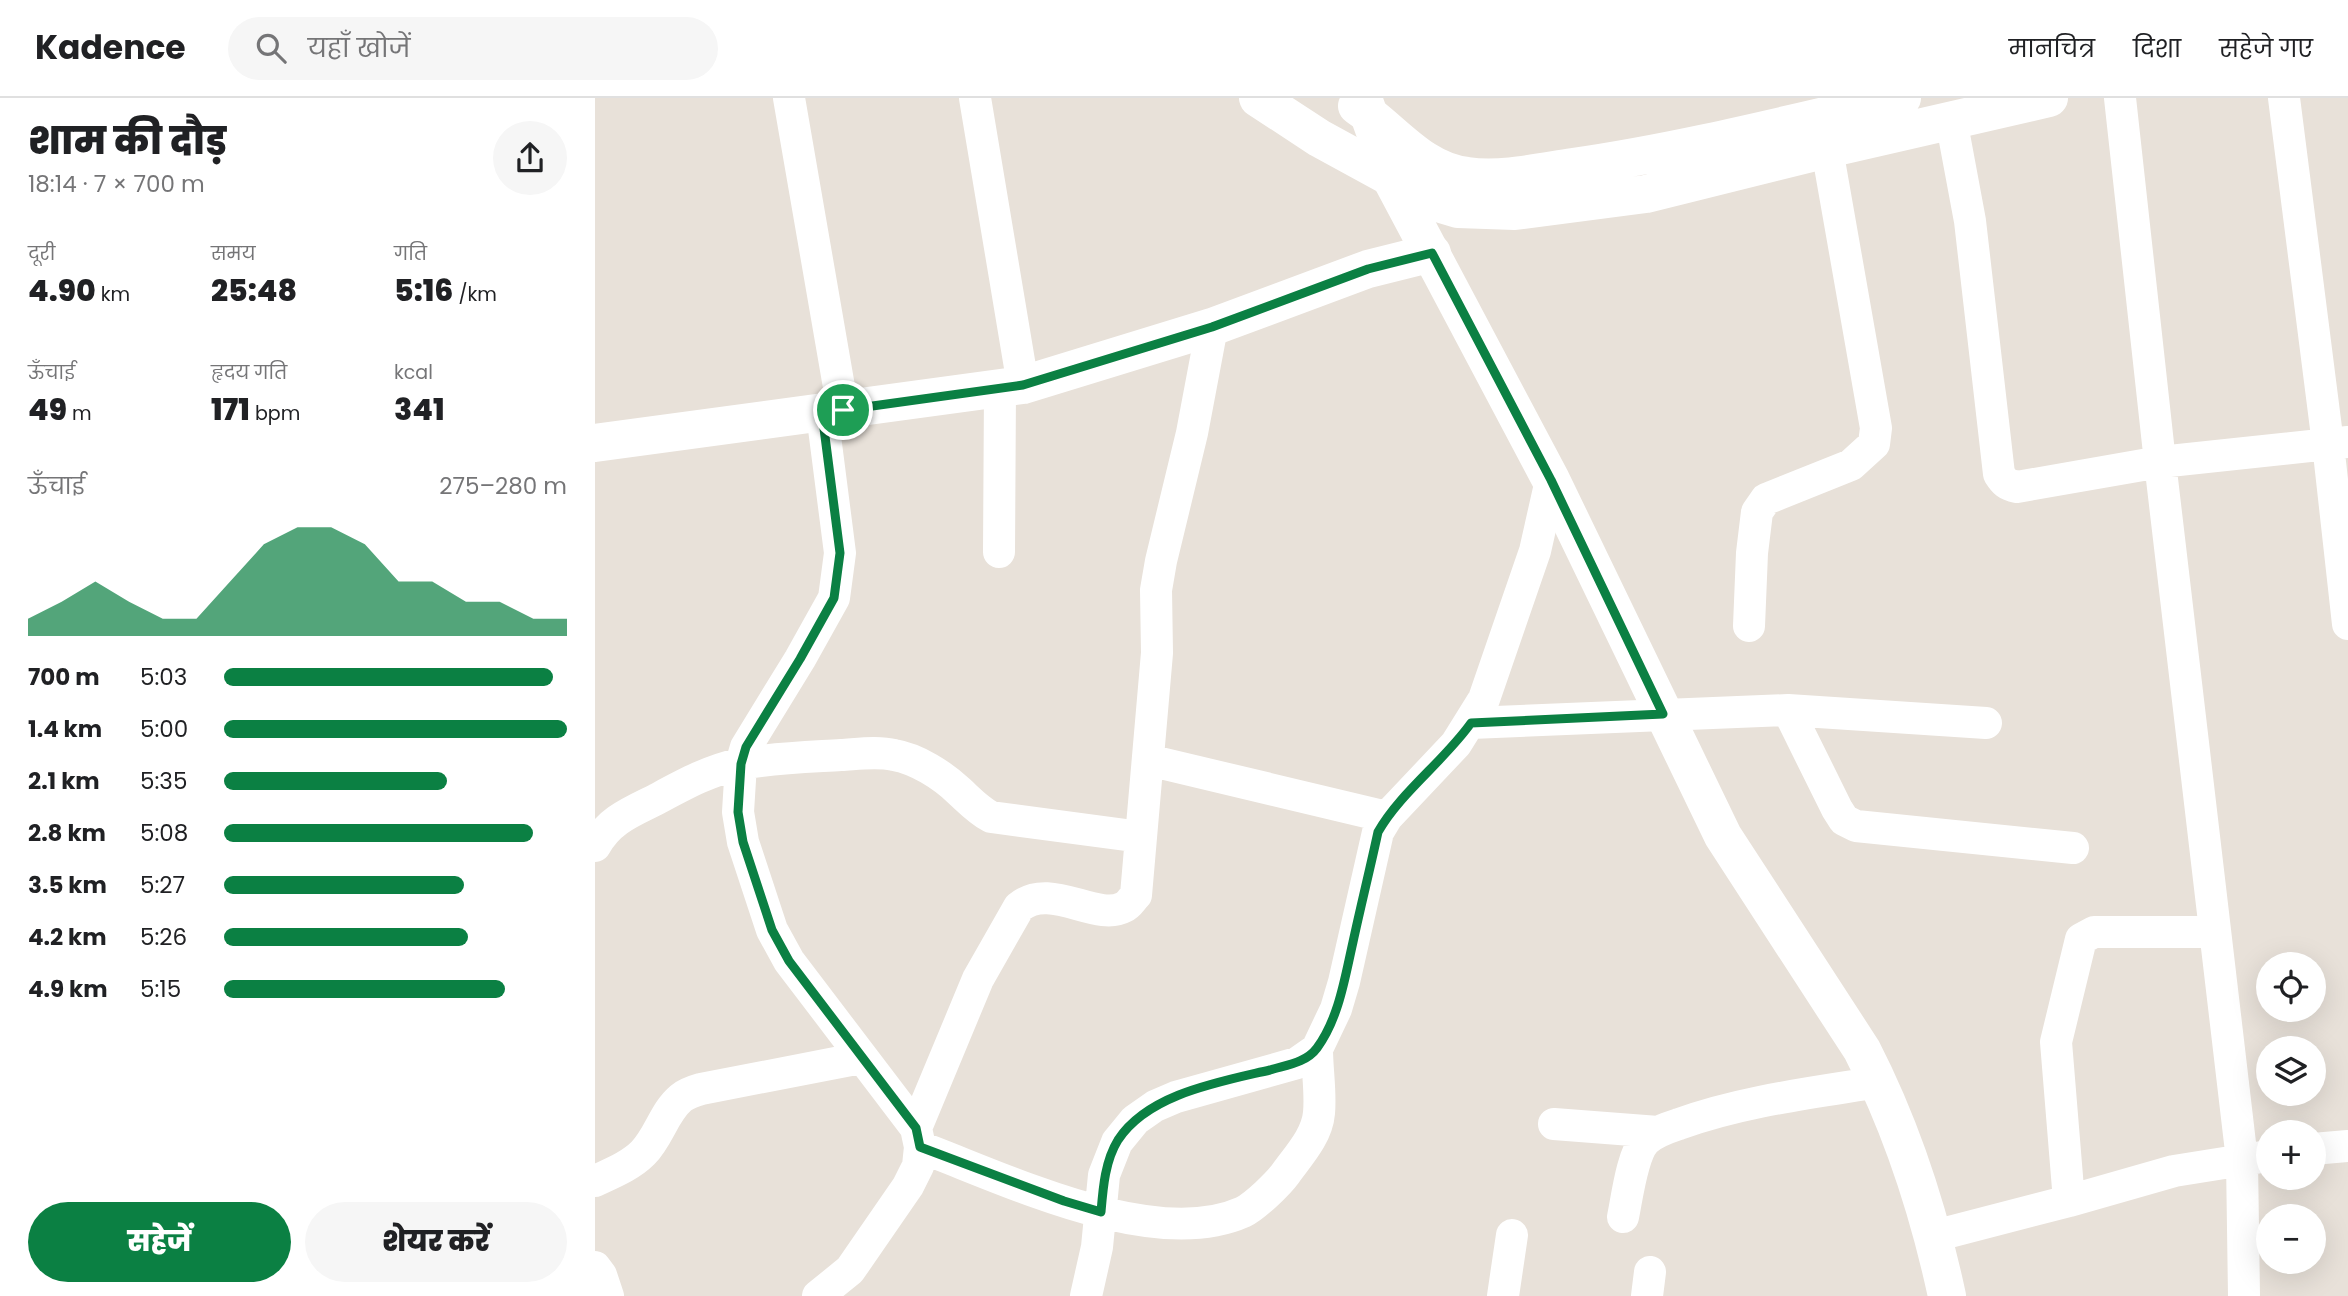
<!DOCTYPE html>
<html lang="hi">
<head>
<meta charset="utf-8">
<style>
	:root { --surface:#fff; --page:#f6f6f6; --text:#202124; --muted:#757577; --line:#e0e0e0; --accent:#0b8043 }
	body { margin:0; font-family:Poppins,"Noto Sans Devanagari",sans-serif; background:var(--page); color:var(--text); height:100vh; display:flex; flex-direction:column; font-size:26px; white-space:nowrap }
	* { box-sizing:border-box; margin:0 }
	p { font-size:23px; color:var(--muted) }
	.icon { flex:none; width:38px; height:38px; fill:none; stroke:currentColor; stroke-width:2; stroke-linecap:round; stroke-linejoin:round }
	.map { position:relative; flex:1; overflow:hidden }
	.sheet { display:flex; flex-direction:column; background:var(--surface); width:595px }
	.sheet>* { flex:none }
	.tools { position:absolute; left:1661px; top:854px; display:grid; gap:14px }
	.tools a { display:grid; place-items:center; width:70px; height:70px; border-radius:50%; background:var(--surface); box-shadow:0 7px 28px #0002; font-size:35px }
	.pin { position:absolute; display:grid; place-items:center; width:60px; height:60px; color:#fff; margin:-30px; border:4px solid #fff; border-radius:50%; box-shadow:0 2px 7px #0007 }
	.round { display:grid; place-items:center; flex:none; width:74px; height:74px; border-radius:37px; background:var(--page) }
	.summary { display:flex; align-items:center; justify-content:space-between; height:119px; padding:0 28px }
	h1 { font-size:38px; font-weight:800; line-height:52px }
	.stats { display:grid; grid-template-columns:repeat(3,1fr); gap:10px; height:119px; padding:7px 28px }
	.stats div { display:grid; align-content:center }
	.stats b { font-size:30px; font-weight:800 }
	.stats small { font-size:19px; font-weight:400 }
	.stats p { font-size:19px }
	.chart { height:196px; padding:14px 28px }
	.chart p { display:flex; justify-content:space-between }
	.chart svg { width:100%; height:126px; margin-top:7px; fill:var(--accent); opacity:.7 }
	.button { display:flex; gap:14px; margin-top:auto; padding:14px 28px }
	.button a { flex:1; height:80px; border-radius:42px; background:var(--accent); color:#fff; font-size:28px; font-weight:800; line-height:80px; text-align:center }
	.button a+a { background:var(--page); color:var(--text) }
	ul { padding:0 28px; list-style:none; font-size:23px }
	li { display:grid; grid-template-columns:112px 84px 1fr; align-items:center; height:52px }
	li i { height:18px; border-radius:9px; background:var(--accent) }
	header { display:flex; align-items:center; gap:42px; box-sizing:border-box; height:98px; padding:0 35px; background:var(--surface); border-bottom:2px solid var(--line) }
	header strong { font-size:33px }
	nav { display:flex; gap:38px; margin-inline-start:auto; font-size:24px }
	.search { width:490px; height:63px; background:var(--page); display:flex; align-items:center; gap:18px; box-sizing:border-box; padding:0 24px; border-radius:38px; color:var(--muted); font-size:26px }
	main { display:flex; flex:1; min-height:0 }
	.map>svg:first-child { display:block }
</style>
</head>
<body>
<header>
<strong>Kadence</strong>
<div class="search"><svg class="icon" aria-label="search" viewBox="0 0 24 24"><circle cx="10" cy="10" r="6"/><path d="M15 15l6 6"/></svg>यहाँ खोजें</div>
<nav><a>मानचित्र</a><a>दिशा</a><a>सहेजे गए</a></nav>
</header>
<main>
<section class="sheet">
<div class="summary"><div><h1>शाम की दौड़</h1><p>18:14 · 7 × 700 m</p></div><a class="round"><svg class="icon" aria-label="share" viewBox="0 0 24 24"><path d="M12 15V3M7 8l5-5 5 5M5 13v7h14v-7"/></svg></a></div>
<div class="stats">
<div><p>दूरी</p><b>4.90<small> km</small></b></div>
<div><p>समय</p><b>25:48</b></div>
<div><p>गति</p><b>5:16<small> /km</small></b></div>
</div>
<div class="stats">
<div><p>ऊँचाई</p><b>49<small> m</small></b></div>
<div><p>हृदय गति</p><b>171<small> bpm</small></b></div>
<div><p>kcal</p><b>341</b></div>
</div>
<div class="chart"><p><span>ऊँचाई</span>275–280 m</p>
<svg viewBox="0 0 160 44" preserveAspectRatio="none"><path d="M0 44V38L10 32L20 25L30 32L40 38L50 38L60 25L70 12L80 6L90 6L100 12L110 25L120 25L130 32L140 32L150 38L160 38V44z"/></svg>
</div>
<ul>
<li><b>700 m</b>5:03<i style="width:96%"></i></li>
<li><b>1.4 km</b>5:00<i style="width:100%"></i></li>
<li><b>2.1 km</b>5:35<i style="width:65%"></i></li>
<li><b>2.8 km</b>5:08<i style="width:90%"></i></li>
<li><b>3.5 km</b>5:27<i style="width:70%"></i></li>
<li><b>4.2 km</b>5:26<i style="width:71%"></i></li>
<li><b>4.9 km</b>5:15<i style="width:82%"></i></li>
</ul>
<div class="button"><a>सहेजें</a><a>शेयर करें</a></div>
</section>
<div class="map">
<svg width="1753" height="1198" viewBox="0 0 1753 1198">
	<rect width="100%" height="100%" fill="#e8e1d9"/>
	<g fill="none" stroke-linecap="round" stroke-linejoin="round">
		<!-- minor -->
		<path stroke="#fff" stroke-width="32" d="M194,0L248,312
			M380,0L428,287
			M1525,0L1565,364L1753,344
			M1689,0L1733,346L1753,526
			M1356,21L1375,123L1404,376C1409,384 1412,387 1422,389L1565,364L1647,1062L1649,1198
			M404,454L405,291
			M1154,528L1157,455L1162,414L1171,401L1256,367L1279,346L1281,330L1232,51
			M1193,612L1242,711L1249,722L1261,728L1478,750
			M876,625L1193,612L1391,625
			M553,662L792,719
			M0,748C14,722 36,714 62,701C88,687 115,672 145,666C177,660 213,659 246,657C263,656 283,653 299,657C322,661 347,677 364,693C375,703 383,712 396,719L546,739
			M959,1026L1063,1034
			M321,1030L383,881L424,809C455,783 501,824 529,809C534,807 537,801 541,797L562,555L561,492L566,463L597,335L617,229
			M325,1049C411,1081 559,1154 648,1114C660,1108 683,1086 691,1075C704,1057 722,1038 724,1015C726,994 722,972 722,951
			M1718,1051L1753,1048
			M0,1083C17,1075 35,1068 48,1055C64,1039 69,1014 86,1000C91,996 99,993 106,991L266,960
			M1474,1103L1461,944L1486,841L1499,834H1620
			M1028,1119C1032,1100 1037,1057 1050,1043C1059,1034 1072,1030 1084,1026C1148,1003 1216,995 1284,984
			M1339,1138L1474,1103L1579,1073L1673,1058
			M0,1169L6,1177L13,1198
			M223,1198L255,1172L313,1088L323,1068L325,1049L321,1030L194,863L177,832L148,744L143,714L146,666L151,649L205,561L239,500L245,455L227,315
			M491,1198L502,1149L509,1077L522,1044L540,1022L560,1008L581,999L702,965L722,951L741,911L749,884L783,734L792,719L861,646L889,601L940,453L956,382
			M908,1198L917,1137
			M1052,1198L1055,1174"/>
		<!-- tertiary -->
		<path stroke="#fff" stroke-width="38" d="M663,0L724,40L843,105L863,111L920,113L1051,96L1232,51L1454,0
			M762,8C798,32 826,73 872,78C906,83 945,74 978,69C1089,53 1198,25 1307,0
			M0,345L428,287L617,229L773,171L837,155"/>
		<!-- secondary -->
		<path stroke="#fff" stroke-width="38" d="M768,0L797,82L956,382L1128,738L1267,952C1306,1028 1334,1114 1352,1198"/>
	</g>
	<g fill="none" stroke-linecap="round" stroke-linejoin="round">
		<defs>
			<path id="route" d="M837,155L956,382L1068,616L876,625C849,663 805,695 783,734C775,771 766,807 758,844C750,879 744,920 722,950C711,965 691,967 675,972C624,984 553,996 523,1042C510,1063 508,1090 506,1114L469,1103L325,1049L321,1030L194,863L177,832L148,744L143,714L146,666L151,649L205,561L239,500L245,455L227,315L428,287L617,229L773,171Z"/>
		</defs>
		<!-- route casing -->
		<use href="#route" stroke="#fff" stroke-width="14"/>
		<!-- route -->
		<use href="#route" stroke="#0b8043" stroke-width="9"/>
	</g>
</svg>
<div class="tools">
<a><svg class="icon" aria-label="locate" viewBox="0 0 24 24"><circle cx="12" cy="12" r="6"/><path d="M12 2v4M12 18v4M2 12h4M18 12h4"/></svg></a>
<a><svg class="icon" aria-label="layers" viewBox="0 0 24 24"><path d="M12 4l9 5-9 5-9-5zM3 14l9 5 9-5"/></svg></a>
<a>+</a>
<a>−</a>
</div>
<div class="pin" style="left:248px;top:312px;background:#1e9e55"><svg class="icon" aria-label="arrive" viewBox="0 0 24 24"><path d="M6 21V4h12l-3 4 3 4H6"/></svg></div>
</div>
</main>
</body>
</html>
